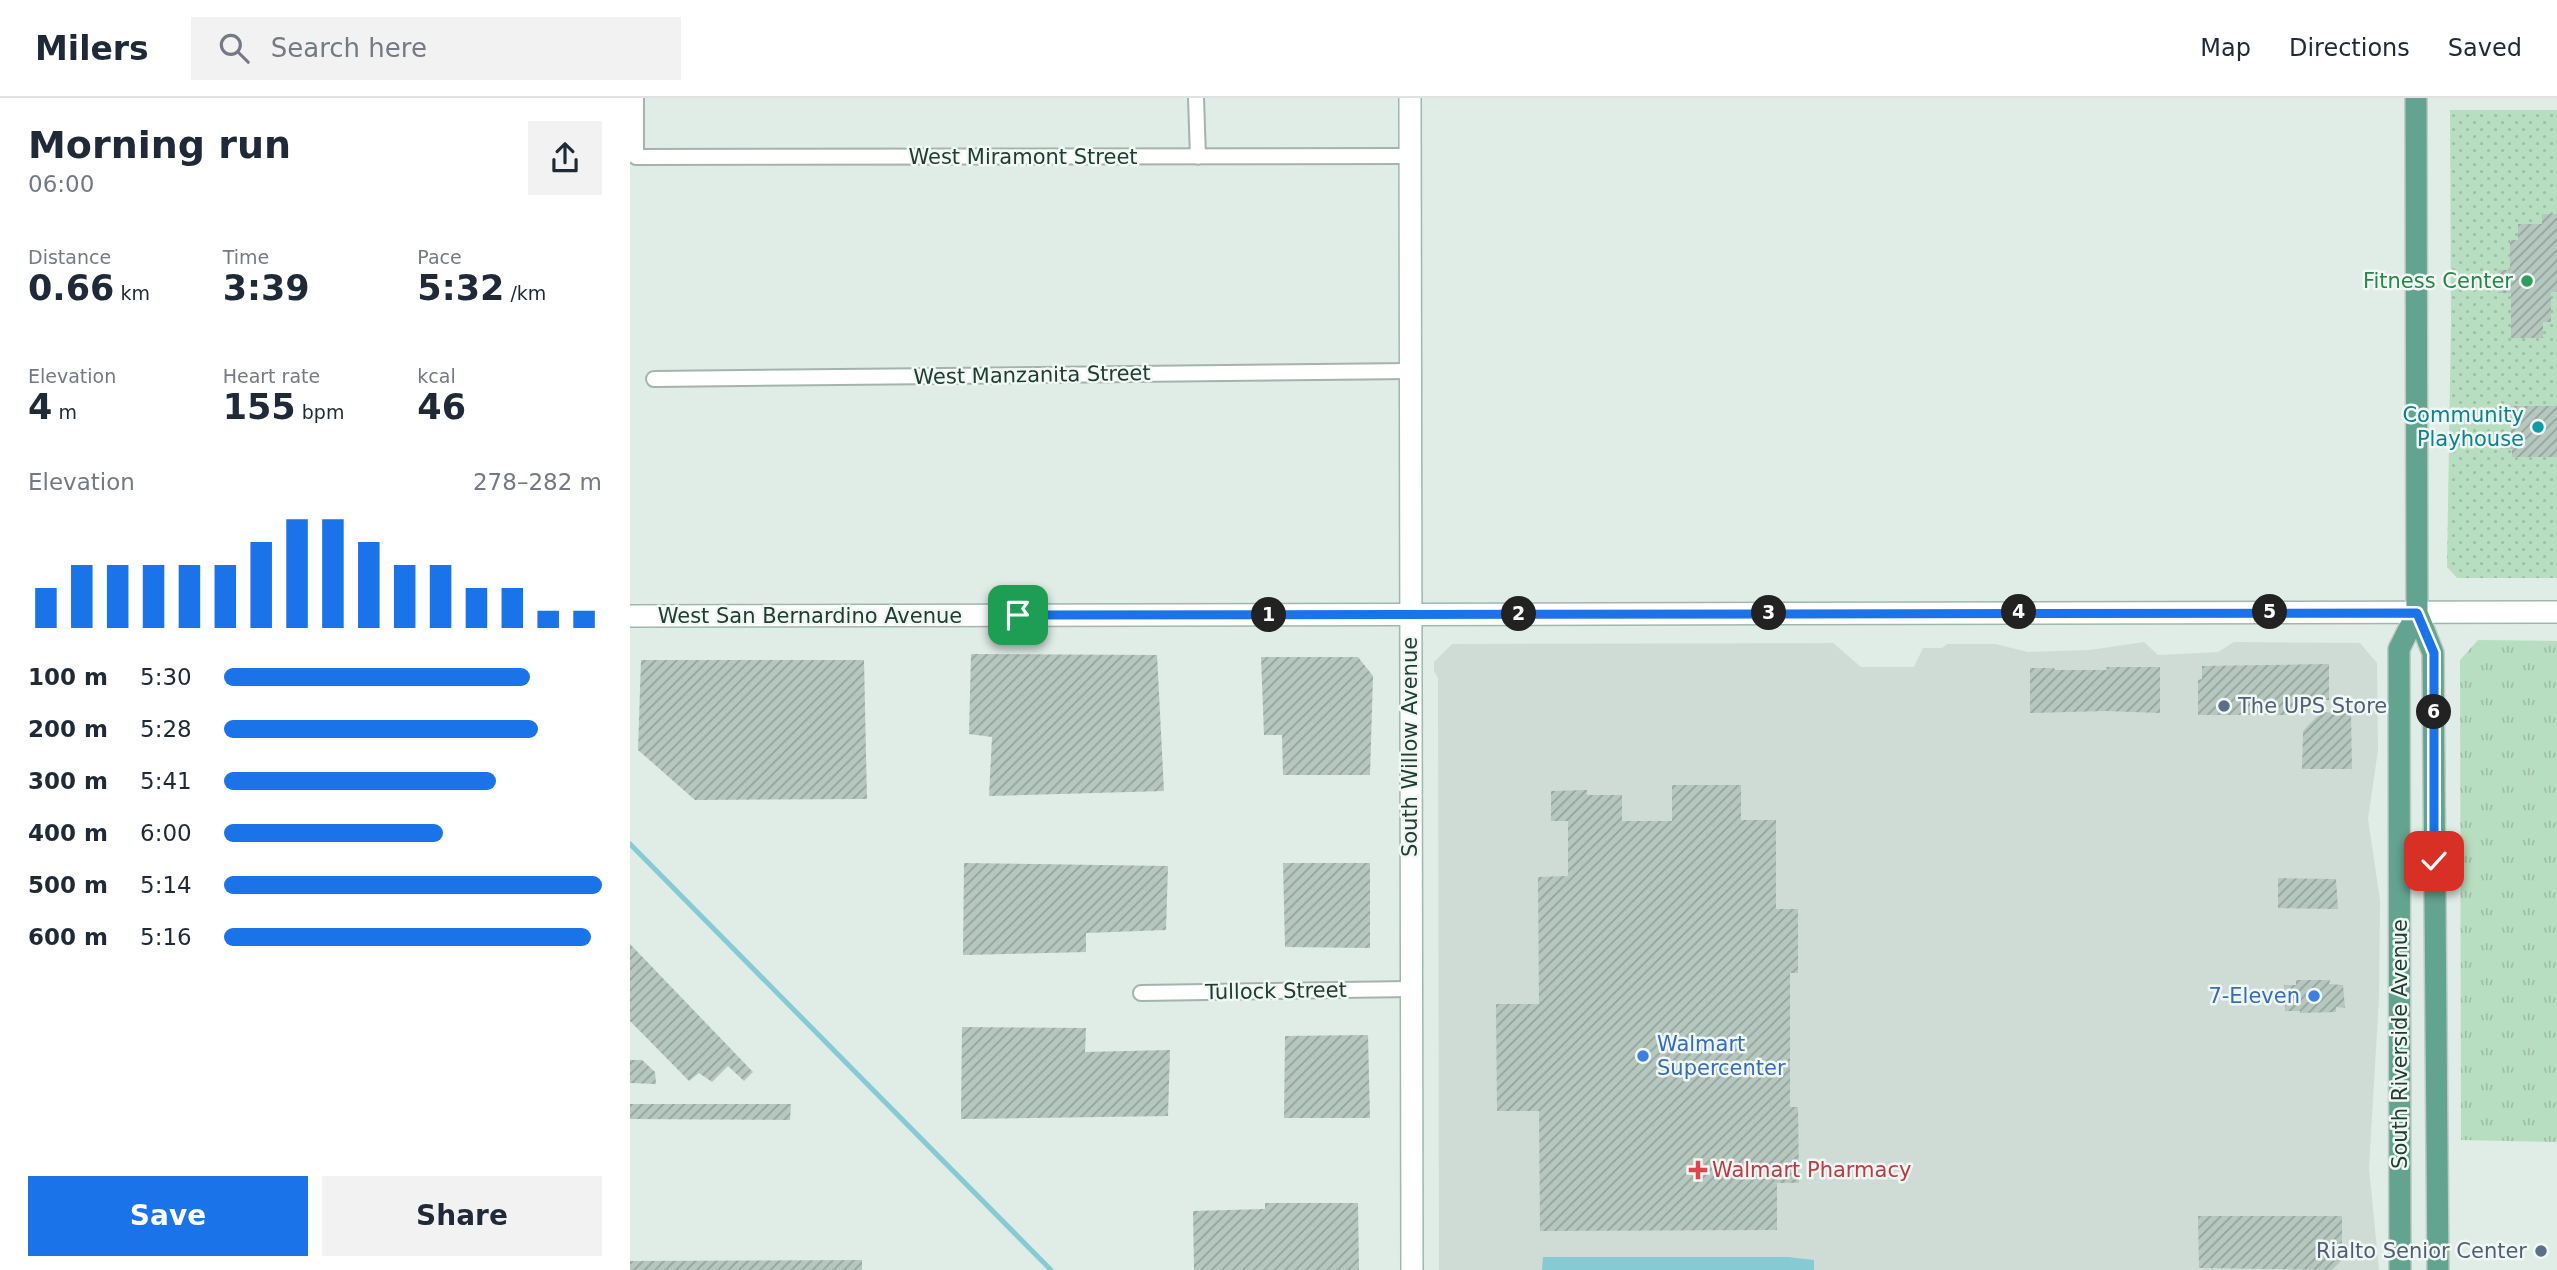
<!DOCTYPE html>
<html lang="en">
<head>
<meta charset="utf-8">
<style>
	:root { --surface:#fff; --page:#f2f2f3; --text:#1f2937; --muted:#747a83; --line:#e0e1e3; --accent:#1a73e8 }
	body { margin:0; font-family:"DejaVu Sans",sans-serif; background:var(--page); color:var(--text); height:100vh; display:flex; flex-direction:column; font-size:26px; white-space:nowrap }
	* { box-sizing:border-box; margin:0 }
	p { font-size:23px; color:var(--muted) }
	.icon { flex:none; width:38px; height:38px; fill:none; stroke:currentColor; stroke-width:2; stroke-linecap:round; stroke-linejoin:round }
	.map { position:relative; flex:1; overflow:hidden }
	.side { display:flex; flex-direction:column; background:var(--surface); width:630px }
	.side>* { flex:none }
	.pin { position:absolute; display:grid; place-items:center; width:60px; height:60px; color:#fff; margin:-30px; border-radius:14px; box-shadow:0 4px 10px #0006 }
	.km { position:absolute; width:35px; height:35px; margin:-18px; border-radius:50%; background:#222; color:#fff; font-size:19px; line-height:35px; text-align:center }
	.round { display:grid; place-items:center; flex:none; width:74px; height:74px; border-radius:0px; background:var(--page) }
	.head { display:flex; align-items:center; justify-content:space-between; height:119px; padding:0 28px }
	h1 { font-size:38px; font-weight:800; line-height:52px }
	.stats { display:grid; grid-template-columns:repeat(3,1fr); gap:10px; height:119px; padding:7px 28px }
	.stats div { display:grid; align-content:center }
	.stats b { font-size:35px; font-weight:800 }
	.stats small { font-size:19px; font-weight:400 }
	.stats p { font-size:19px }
	.chart { height:196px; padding:14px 28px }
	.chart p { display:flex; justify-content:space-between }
	.chart svg { width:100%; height:126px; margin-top:7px; stroke:var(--accent); stroke-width:6 }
	.button { display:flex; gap:14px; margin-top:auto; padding:14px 28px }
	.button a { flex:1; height:80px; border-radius:0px; background:var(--accent); color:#fff; font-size:28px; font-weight:800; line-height:80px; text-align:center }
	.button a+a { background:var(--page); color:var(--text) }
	ul { padding:0 28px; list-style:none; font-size:23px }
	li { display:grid; grid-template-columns:112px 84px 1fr; align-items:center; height:52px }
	li i { height:18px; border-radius:9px; background:var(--accent) }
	header { display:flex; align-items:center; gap:42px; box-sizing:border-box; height:98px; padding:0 35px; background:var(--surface); border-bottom:2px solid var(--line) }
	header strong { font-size:33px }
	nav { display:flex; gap:38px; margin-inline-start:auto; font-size:24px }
	.search { width:490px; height:63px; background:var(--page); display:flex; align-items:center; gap:18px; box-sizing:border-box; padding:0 24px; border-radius:0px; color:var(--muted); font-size:26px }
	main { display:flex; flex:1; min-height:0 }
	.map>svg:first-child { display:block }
</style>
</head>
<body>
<header>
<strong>Milers</strong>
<div class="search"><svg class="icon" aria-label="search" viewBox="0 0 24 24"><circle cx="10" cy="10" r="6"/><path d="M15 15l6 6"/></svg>Search here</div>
<nav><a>Map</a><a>Directions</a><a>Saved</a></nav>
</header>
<main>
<section class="side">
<div class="head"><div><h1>Morning run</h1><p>06:00</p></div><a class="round"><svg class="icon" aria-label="share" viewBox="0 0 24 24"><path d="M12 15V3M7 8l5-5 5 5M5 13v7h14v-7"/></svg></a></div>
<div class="stats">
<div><p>Distance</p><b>0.66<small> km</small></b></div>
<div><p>Time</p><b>3:39</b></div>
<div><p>Pace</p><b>5:32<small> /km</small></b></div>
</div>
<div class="stats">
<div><p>Elevation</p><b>4<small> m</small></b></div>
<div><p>Heart rate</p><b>155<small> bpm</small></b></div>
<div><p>kcal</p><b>46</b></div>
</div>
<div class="chart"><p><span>Elevation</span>278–282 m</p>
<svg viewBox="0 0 160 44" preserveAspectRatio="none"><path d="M5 44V30M15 44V22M25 44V22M35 44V22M45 44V22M55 44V22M65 44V14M75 44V6M85 44V6M95 44V14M105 44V22M115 44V22M125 44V30M135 44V30M145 44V38M155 44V38"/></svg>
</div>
<ul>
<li><b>100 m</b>5:30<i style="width:81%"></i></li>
<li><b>200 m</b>5:28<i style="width:83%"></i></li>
<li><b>300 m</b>5:41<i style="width:72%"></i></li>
<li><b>400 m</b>6:00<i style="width:58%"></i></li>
<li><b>500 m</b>5:14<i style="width:100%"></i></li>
<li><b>600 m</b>5:16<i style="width:97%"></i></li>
</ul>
<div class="button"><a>Save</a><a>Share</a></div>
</section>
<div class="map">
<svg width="1927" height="1172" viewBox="0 0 1927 1172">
	<defs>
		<pattern id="grass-tufts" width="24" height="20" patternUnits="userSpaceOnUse" patternTransform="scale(1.75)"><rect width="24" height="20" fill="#b8dec1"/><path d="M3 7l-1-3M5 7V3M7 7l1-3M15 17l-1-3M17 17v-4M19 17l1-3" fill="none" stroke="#9ebfa6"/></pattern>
		<pattern id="park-dots" width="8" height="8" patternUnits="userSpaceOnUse" patternTransform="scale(1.75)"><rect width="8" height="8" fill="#b8dec1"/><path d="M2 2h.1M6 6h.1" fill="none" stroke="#9ebfa6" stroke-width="1.8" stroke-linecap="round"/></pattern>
		<pattern id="building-hatch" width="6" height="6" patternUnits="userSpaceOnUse" patternTransform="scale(1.75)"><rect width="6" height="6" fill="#b6c7bf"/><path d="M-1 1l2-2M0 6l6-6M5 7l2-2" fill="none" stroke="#94a39c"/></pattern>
	</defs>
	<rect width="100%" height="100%" fill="#e0ece6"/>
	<!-- built -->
	<path fill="#cfdcd5" d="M1514,544L1528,557L1588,554L1604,544L1730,545L1747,565L1748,652L1738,721L1750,802L1749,900L1739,1070L1749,1172H809L808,580L804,573V564L822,546L1203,545L1231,569H1284L1293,550H1312L1317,546H1365L1398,554L1460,552Z"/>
	<!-- grass -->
	<path fill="url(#grass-tufts)" d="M1848,542L1927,543V1044L1831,1042L1830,562Z"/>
	<!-- park -->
	<path fill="url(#park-dots)" d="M1820,12H1927V480H1827L1817,469L1821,223Z"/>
	<!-- water -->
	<path fill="#86cbd4" d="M913,1159H1158L1184,1162V1172H912Z"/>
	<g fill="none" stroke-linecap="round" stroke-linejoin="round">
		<!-- stream -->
		<path stroke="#86cbd4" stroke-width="5" d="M0,746L421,1172"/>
	</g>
	<!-- building -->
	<path fill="url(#building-hatch)" d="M1912,116H1927V194H1921V224H1913V240H1881V195H1868V172H1880V142H1888V126H1912Z
		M1881,308H1927V359H1882V351H1871L1870,336H1881Z
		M341,556L527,557L534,693L359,698L362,639L339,636Z
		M631,559H728L743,578L740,677H653L652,637H634Z
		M11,562H234L237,701L65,702L8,652Z
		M1699,566V602H1686L1676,613L1659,612L1658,617H1568V582L1572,581V568Z
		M1476,569H1530V615L1476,613L1400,615V570H1424L1425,572H1477Z
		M1691,614L1721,615L1722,671H1672L1673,633Z
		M1042,687H1111V722H1146V811H1168V875H1160V1009H1168L1169,1085H1147V1132L910,1133L909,1013H867L866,906H909L908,779L938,778V723H921V693L957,692V697H992V723H1042Z
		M334,765L538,768L536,832L456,835V854L333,857Z
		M653,765H740V850L655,849Z
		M1648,780L1706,781L1708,811L1648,810Z
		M0,846L123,974L114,983L98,968L82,984L69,975L59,983L0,923Z
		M1666,882H1700L1699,886L1713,887L1715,910L1706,909V914L1670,915V913H1655L1654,887H1666Z
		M332,929L456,930L455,954L540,952L538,1018L331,1021Z
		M738,937L740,1020H654L655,938Z
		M0,962H12L25,974L26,986L0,985Z
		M0,1006H161L160,1022L0,1021Z
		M635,1105H728L729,1172H564L563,1113L635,1111Z
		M1568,1118H1712V1162L1702,1172L1569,1170Z
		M232,1162V1172H0V1163Z"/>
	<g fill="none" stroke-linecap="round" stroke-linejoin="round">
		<defs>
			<path id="street" d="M6,0V59L780,58
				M566,0L568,59
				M24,281L780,273
				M511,895L781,891"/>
			<path id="secondary" d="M780,0L782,1172
				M0,518L1927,514"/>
			<path id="primary" d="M1786,0L1787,515L1803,555L1808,1172
				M1770,1172L1769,551L1787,515"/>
		</defs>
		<!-- street casing -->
		<use href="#street" stroke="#a3b4ad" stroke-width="18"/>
		<!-- secondary casing -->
		<use href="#secondary" stroke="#9eb8ae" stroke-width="24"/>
		<!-- primary casing -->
		<use href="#primary" stroke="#c1c9c6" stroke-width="24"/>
		<!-- street -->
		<use href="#street" stroke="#fff" stroke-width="14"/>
		<!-- secondary -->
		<use href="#secondary" stroke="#fff" stroke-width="21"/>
		<!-- primary -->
		<use href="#primary" stroke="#63a490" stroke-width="21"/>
	</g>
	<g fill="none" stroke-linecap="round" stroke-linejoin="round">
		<defs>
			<path id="route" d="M388,517L1787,515L1804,555V763"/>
		</defs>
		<!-- route casing -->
		<use href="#route" stroke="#fff" stroke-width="14"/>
		<!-- route -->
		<use href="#route" stroke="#1a73e8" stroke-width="9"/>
	</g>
	<!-- markers -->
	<circle fill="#2e9e5b" stroke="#f1f8f4" stroke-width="2.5" cx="1897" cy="183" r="7"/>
	<circle fill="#0f9aa8" stroke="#f1f8f4" stroke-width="2.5" cx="1908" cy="329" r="7"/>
	<g fill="#5c6f8a" stroke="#f1f8f4" stroke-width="2.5">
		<circle cx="1594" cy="608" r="7"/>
		<circle cx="1911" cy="1153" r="7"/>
	</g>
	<g fill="#3f7fe0" stroke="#f1f8f4" stroke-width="2.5">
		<circle cx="1684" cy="898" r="7"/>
		<circle cx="1013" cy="958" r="7"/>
	</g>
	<path fill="#e0444e" stroke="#f1f8f4" stroke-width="2.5" d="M1064.5 1061.5h7v7h7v7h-7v7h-7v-7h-7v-7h7z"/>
	<g text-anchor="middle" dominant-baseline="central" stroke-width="5" stroke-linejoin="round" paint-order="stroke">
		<!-- street labels -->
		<g font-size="21" fill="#203d34" stroke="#f1f8f4">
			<text x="393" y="59">West Miramont Street</text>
			<text transform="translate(402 277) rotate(-1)">West Manzanita Street</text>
			<text x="180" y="518">West San Bernardino Avenue</text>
			<text transform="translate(780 649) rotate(-90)">South Willow Avenue</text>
			<text transform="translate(646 893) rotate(-1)">Tullock Street</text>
			<text transform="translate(1770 946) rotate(-90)">South Riverside Avenue</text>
		</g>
		<!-- leisure labels -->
		<g font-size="21" fill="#27864d" stroke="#f1f8f4" text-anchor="end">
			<text x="1883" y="183">Fitness Center</text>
		</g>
		<!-- culture labels -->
		<g font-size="21" fill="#0d838f" stroke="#f1f8f4" text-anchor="end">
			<text x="1894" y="317">Community<tspan x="1894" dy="24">Playhouse</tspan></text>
		</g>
		<!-- service labels -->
		<g font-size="21" fill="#4e5e75" stroke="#f1f8f4" text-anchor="start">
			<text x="1608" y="608">The UPS Store</text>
			<text x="1897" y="1153" text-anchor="end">Rialto Senior Center</text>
		</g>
		<!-- shop labels -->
		<g font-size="21" fill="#366cbe" stroke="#f1f8f4" text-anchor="end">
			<text x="1670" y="898">7-Eleven</text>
			<text x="1027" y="946" text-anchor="start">Walmart<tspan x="1027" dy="24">Supercenter</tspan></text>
		</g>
		<!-- health labels -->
		<g font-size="21" fill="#be3a42" stroke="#f1f8f4" text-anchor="start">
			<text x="1082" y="1072">Walmart Pharmacy</text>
		</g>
	</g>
</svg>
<div class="pin" style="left:388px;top:517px;background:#1e9e55"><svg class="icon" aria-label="arrive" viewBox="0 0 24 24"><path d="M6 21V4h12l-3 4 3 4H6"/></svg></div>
<div class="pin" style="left:1804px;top:763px;background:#d93025"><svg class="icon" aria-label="check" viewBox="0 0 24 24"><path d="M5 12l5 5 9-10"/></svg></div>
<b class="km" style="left:639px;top:517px">1</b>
<b class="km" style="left:889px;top:516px">2</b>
<b class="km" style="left:1139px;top:515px">3</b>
<b class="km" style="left:1389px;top:514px">4</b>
<b class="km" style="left:1640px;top:514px">5</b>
<b class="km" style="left:1804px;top:614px">6</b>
</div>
</main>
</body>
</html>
